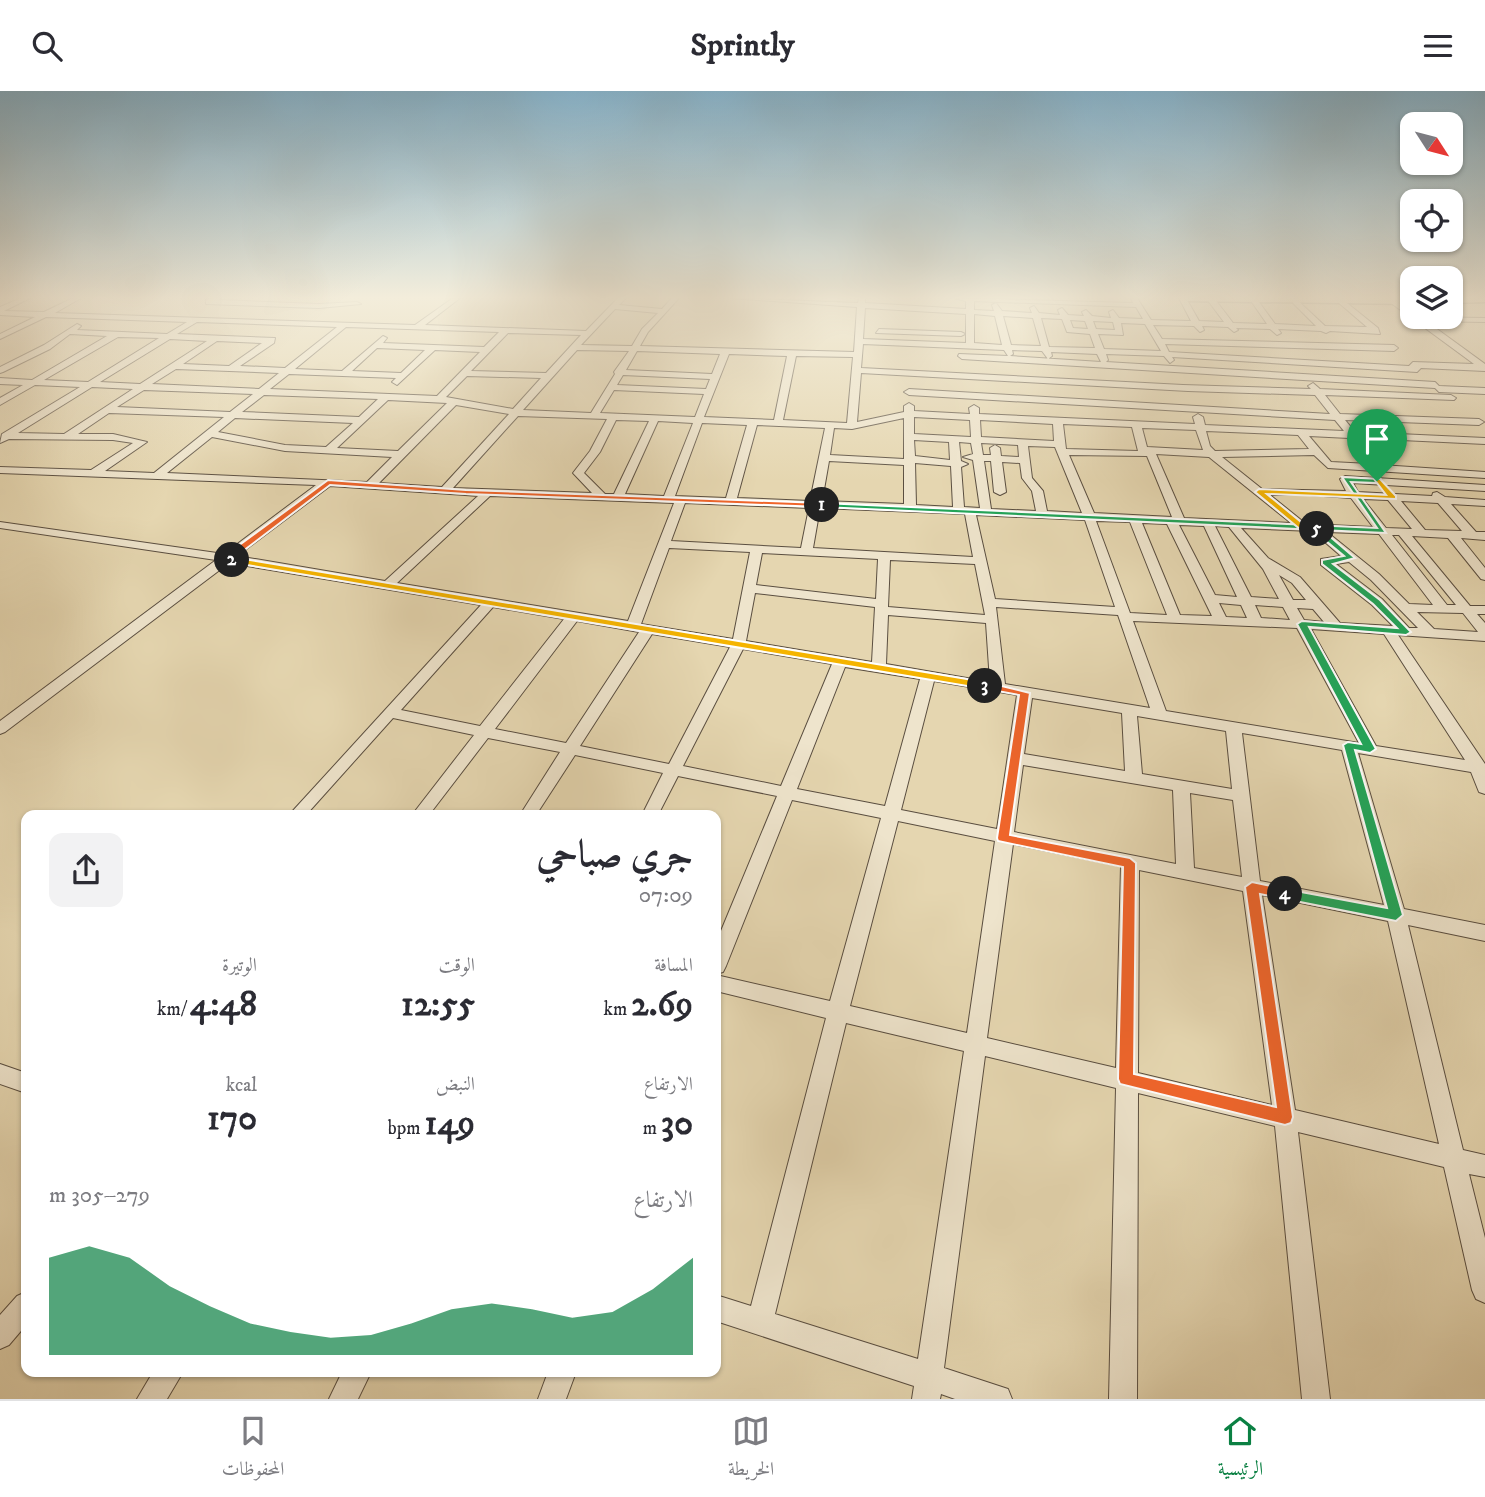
<!DOCTYPE html>
<html lang="ar">
<head>
<meta charset="utf-8">
<style>
	:root { --surface:#fff; --page:#f2f2f3; --text:#2b2b33; --muted:#7c7c81; --line:#e1e1e2; --accent:#0b8043 }
	body { margin:0; font-family:"IM FELL DW Pica",Amiri,serif; background:var(--page); color:var(--text); direction:rtl; height:100vh; display:flex; flex-direction:column; font-size:26px; white-space:nowrap }
	* { box-sizing:border-box; margin:0 }
	p { font-size:23px; color:var(--muted) }
	.icon { flex:none; width:38px; height:38px; fill:none; stroke:currentColor; stroke-width:2; stroke-linecap:round; stroke-linejoin:round }
	.map { position:relative; flex:1; overflow:hidden; direction:ltr }
	.details { position:absolute; left:21px; top:719px; width:700px; height:567px; display:flex; flex-direction:column; background:var(--surface); border-radius:14px; box-shadow:0 2px 5px #0004; direction:rtl }
	.details>* { flex:none }
	.needle { width:46px; rotate:126deg }
	.fabs { position:absolute; left:1400px; top:21px; display:grid; gap:14px }
	.fabs a { display:grid; place-items:center; width:63px; height:63px; border-radius:14px; background:var(--surface); box-shadow:0 2px 5px #0004; font-size:35px }
	.pin { position:absolute; display:grid; place-items:center; width:60px; height:60px; color:#fff; margin:-72px -30px; border-radius:50% 50% 50% 0; rotate:-45deg; box-shadow:0 0 7px #0007 }
	.pin .icon { rotate:45deg }
	.km { position:absolute; width:35px; height:35px; margin:-18px; border-radius:50%; background:#222; color:#fff; font-size:19px; line-height:35px; text-align:center }
	.round { display:grid; place-items:center; flex:none; width:74px; height:74px; border-radius:14px; background:var(--page) }
	.summary { display:flex; align-items:center; justify-content:space-between; height:119px; padding:0 28px }
	h1 { font-size:38px; font-weight:800; line-height:52px }
	.metrics { display:grid; grid-template-columns:repeat(3,1fr); gap:10px; height:119px; padding:7px 28px }
	.metrics div { display:grid; align-content:center }
	.metrics b { font-size:35px; font-weight:800 }
	.metrics small { font-size:19px; font-weight:400 }
	.metrics p { font-size:19px }
	.chart { height:196px; padding:14px 28px }
	.chart p { display:flex; justify-content:space-between }
	.chart svg { width:100%; height:126px; margin-top:7px; fill:var(--accent); opacity:.7 }
	header { display:flex; justify-content:space-between; align-items:center; height:91px; padding:0 28px; background:var(--surface); font-size:32px; font-weight:800 }
	.tab-bar { display:flex; justify-content:space-around; align-items:center; height:98px; border-top:2px solid var(--line); background:var(--surface); font-size:19px; color:var(--muted) }
	.tab-bar a { display:grid; justify-items:center; gap:4px }
	.tab-bar .selected { color:var(--accent) }
	.map>svg:first-child { display:block }
</style>
</head>
<body>
<header><svg class="icon" aria-label="menu" viewBox="0 0 24 24"><path d="M4 6h16M4 12h16M4 18h16"/></svg>Sprintly<svg class="icon" aria-label="search" viewBox="0 0 24 24"><circle cx="10" cy="10" r="6"/><path d="M15 15l6 6"/></svg></header>
<div class="map">
<svg width="1485" height="1308" viewBox="0 0 1485 1308">
	<rect width="100%" height="100%" fill="#e5d6b0"/>
	<filter id="stains"><feTurbulence type="fractalNoise" baseFrequency=".00286" numOctaves="4"/><feColorMatrix values="0 0 0 0 .2 0 0 0 0 .09 0 0 0 0 .02 0 0 0 .5 -.17"/></filter>
	<radialGradient id="worn" r=".72"><stop offset=".6" stop-color="#630" stop-opacity="0"/><stop offset="1" stop-color="#630" stop-opacity=".3"/></radialGradient>
	<g fill="none" stroke-linecap="round" stroke-linejoin="round">
		<defs>
			<path id="minor" d="M21,207H30L4,220L44,221L73,207H81L55,222L415,234L453,207H460L425,234L586,240L618,207H626L619,214L662,218L672,207H679L648,241L640,255L854,261L857,216L730,207L858,212L859,207H865V212L966,218V210L954,207L1133,212L1131,207H1137L1151,229L1191,230L1179,207H1186L1199,230L1224,231L1206,207H1214L1233,232L1267,233L1249,207H1256L1275,233L1316,235L1293,212L1296,208L1325,235L1367,236L1339,212L1342,208L1378,237L1380,243L1330,240L1326,242L1321,240L1278,238L1281,242L1277,244L1270,238L1236,237L1238,239L1234,241L1228,236L1202,235L1204,239L1200,241L1194,235L1153,234L1162,248L1394,254L1398,257L1394,260L1165,253L1169,261L1409,275L1413,271L1474,273L1391,212V208H1397L1412,220V226L1485,227V231L1426,230L1485,273V280L1421,277L1417,281L1172,266L1174,269L1170,272L1164,265L1106,263L1108,269L1106,271L1435,291L1439,295L1485,297V303L1439,301L1435,297L962,268L958,265L959,263L1008,265L1004,259L863,253L861,277L1183,294L1311,298L1308,295L1313,292L1320,298L1451,304L1456,307L1454,309L1325,304L1340,323L1479,328L1484,331L1479,334L1345,329L1355,341L1485,347V353L1360,347L1381,374L1485,381V387L1328,377L1314,364L1222,366L1262,398L1346,400L1340,388L1345,385L1485,394V400L1353,392L1358,401L1432,405L1433,402L1437,401L1445,406L1485,409V415L1451,413L1476,441H1485V449L1461,447L1485,477V489L1481,488L1448,447L1412,445L1470,515H1485V523H1477L1485,532V550L1398,544L1485,673V703L1479,701L1471,681L1358,662L1404,818L1485,834V850L1408,834L1463,1059L1485,1064V1086L1469,1083L1485,1147V1212L1476,1208L1472,1199L1444,1076L1298,1041L1330,1308H1302L1275,1035L1138,1002L1137,1308H1109L1116,997L985,965L944,1277L1008,1298L1012,1308H955L941,1303L940,1308H912L914,1295L716,1230V1204L751,1215L826,927L716,900V884L830,910L881,727L792,709L726,875L723,881L716,883V852L777,705L678,685L658,724H642L663,682L575,664L536,724H520L560,661L488,647L429,724H412L474,644L393,627L306,724H289L481,514L229,472L5,641L0,643V630L216,469L0,437V431L224,463L316,394L0,382V376L91,379L133,352L113,349L9,348L0,352L2,343L80,296L35,294L0,314V307L23,294L0,293V287L32,289L107,245L70,243L50,258L3,281L0,282V276L44,254L77,233L81,235L77,239L167,243L187,231L46,226L0,248V243L35,226L0,224V216ZM974,210L1136,216L1143,228L1119,227L1113,219L1109,221L1111,227L1092,225L1086,219L1082,221L1084,225L1068,224L1062,217L1058,219L1060,224L1039,222L1034,215L1030,217L1032,222L1002,220L996,212L992,214L994,220L974,219ZM865,217L966,223V252L863,248ZM615,218L658,222L642,238L632,255L581,254ZM974,223L995,225L1002,254L974,252ZM1003,225L1033,227L1041,255L1011,254ZM1041,227L1062,228L1067,241L1090,243L1095,257L1049,256ZM1070,229L1085,230L1088,238L1073,237ZM1093,230L1113,231L1115,239L1096,238ZM197,231L337,236L285,277L240,275L274,252L275,247L177,243ZM1121,232L1145,233L1161,260L1104,258L1098,243L1123,244ZM346,236L499,241L484,256L383,252L387,247L383,245L342,280L295,278ZM508,242L581,244L546,282L471,280ZM118,246L159,247L88,291L44,289ZM170,248L207,250L140,293L100,291ZM217,250L262,252L229,275L183,273ZM377,257L425,259L401,282L352,280ZM435,259L480,261L437,305L270,298L289,283L396,287L392,291L397,294ZM577,259L629,260L614,281L615,283L591,322L523,319ZM1012,259L1042,260L1048,268L1052,265L1051,261L1097,263L1101,271L1010,265L1013,263ZM637,260L720,263L712,283L626,279ZM729,263L787,265L774,329L704,326ZM796,265L853,266L847,332L783,329ZM176,278L279,282L259,298L152,293ZM861,282L1188,300L1315,304L1330,323L909,298L904,301L909,304L1335,329L1344,340L1205,334L1203,326L1198,323L1193,326L1195,333L979,323V317L974,314L969,317L970,323L914,320V315L909,312L904,315V321L857,331ZM623,284L710,288L706,298L617,294ZM467,285L541,287L513,318L446,306ZM92,296L133,298L64,343L18,342ZM144,299L253,303L230,321L117,316ZM614,299L704,303L695,326L600,322ZM264,304L378,308L359,326L242,321ZM388,309L447,312L398,360L337,357ZM456,314L509,323L442,396L379,392ZM109,322L224,326L154,382L105,380L147,351L113,343H78ZM518,325L607,328L590,360L573,382L592,402L453,397ZM914,326L970,329L971,346L914,343ZM235,327L353,332L326,356L285,354L218,341ZM904,327V368L830,364L834,337L852,338ZM616,329L649,330L614,403H605L584,382L600,361ZM980,329L1053,333L1054,350L981,346ZM658,330L693,332L664,405L625,403ZM702,332L747,334L726,407L675,405ZM1063,333L1132,336L1138,360L1066,358ZM757,334L825,337L810,410L737,407ZM1142,337L1196,339L1203,359L1147,356ZM1206,340L1298,344L1309,358L1215,360L1210,355ZM1309,345L1349,347L1370,373L1331,371ZM212,346L285,360L392,366L367,391L167,382ZM914,349L949,351L950,369L915,365ZM959,351L971,352L973,363L963,366L973,369L980,417L964,416L961,376L968,373L961,370ZM981,352L1018,354L1019,366L1001,365L1000,357L995,354L990,357L991,364H983ZM1028,355L1055,356L1082,422L1047,420L1043,400L1032,387ZM1156,363L1209,366L1291,432L1184,427ZM1069,364L1147,365L1172,426L1094,422ZM829,370L904,374V413L822,410ZM984,370H991L994,401L1000,404L1006,401L1002,371L1020,372L1022,387L1032,400L1036,420L991,418ZM915,372L951,375L953,416L916,414ZM330,395L465,404L478,405L385,490L237,465ZM1296,403L1351,407L1373,436L1306,433L1270,404ZM490,405L674,412L628,530L397,492ZM1363,408L1388,409L1412,438L1386,437ZM1401,410L1438,412L1462,440L1425,439ZM685,412L809,417L801,457L671,450ZM820,417L965,423L973,466L813,457ZM976,424L1085,429L1115,516L995,508ZM1096,430L1130,431L1167,524L1130,522ZM1142,432L1167,433L1212,525L1180,524ZM1179,434L1204,435L1237,506L1215,504ZM1215,435L1229,436L1263,478L1279,508L1251,506ZM1241,437L1312,440L1341,465L1321,468V474L1372,514L1393,535L1340,532L1300,486L1268,467ZM1327,441L1379,443L1433,514L1409,513L1379,483ZM1392,444H1399L1456,514H1447ZM669,457L750,461L733,548L641,533ZM762,462L878,468L876,508L756,494ZM890,469L975,473L985,524L888,516ZM1349,471L1371,489L1418,537H1409L1382,508L1336,473ZM1279,484L1292,492L1306,509H1293ZM755,502L875,516L872,571L746,550ZM1219,512L1241,514L1247,527L1226,526ZM1255,514L1283,516L1290,529L1261,527ZM493,516L564,528L480,635L401,619ZM996,516L1118,524L1150,617L1005,593ZM1297,517L1313,518L1324,531L1304,529ZM1417,521L1463,522L1478,541L1434,538ZM888,524L986,532L990,591L886,573ZM577,530L639,541L566,652L495,638ZM1133,530L1297,537L1359,652L1166,620ZM1311,538L1384,543L1465,669L1376,655ZM652,543L730,556L669,673L580,655ZM743,558L832,573L781,695L683,675ZM845,576L920,588L885,715L797,698ZM934,590L1017,604L997,738L901,719ZM1032,607L1122,622L1125,680L1024,663ZM1137,625L1226,640L1232,698L1142,683ZM1242,642L1342,659L1384,814L1260,790ZM1023,674L1173,699L1176,773L1014,741ZM1190,702L1233,709L1242,786L1194,777ZM898,730L995,750L967,942L850,915ZM1013,753L1121,775L1116,977L987,947ZM1139,779L1243,800L1272,1014L1138,982ZM1262,804L1388,830L1439,1053L1295,1019ZM846,932L964,960L918,1268L775,1223Z
				M212,207H220L219,209L319,213L357,211L361,213L319,217L206,213V209Z
				M879,238L961,241L965,243L961,245L876,242Z
				M0,973L26,982V1002L0,993Z
				M26,1201V1234L9,1254L0,1258V1224L17,1205Z
				M153,1281H183L167,1308H137Z
				M342,1281H371L358,1308H329Z
				M548,1281H576L566,1308H538Z"/>
			<path id="major" d="M1181,207H1412V213L1186,210Z
				M1451,207H1485V211L1451,212Z"/>
		</defs>
		<!-- minor casing -->
		<use href="#minor" stroke="#5a4e40" stroke-width="2"/>
		<!-- major casing -->
		<use href="#major" stroke="#2b201a" stroke-width="3"/>
		<!-- minor -->
		<use href="#minor" fill="#eee4cc" fill-rule="evenodd"/>
		<!-- major -->
		<use href="#major" fill="#e5d6b0" fill-rule="evenodd"/>
	</g>
	<!-- sky -->
	<linearGradient id="sky" x2="0" y2="1"><stop stop-color="#87b6d0"/><stop offset="0.53" stop-color="#f3eddb"/><stop offset="1" stop-color="#f3eddb" stop-opacity="0"/></linearGradient>
	<rect width="1485" height="390" fill="url(#sky)"/>
	<!-- split-1 -->
	<path fill="#22a559" stroke="#fff" stroke-width="2" d="M1342,386L1380,388L1377,392L1351,391L1386,442L822,416L818,414L822,412L1377,437Z"/>
	<!-- split-2 -->
	<path fill="#f0652b" stroke="#fff" stroke-width="2" d="M328,389L466,399L822,412L826,414L822,416L466,403L330,394L234,467L235,471L223,470V466Z"/>
	<!-- split-3 -->
	<path fill="#f5b400" stroke="#fff" stroke-width="2" d="M232,466L985,591L991,595L985,598L229,471V467Z"/>
	<!-- split-4 -->
	<path fill="#f0652b" stroke="#fff" stroke-width="2" d="M985,591L1030,602L1010,744L1130,767L1136,772L1134,983L1276,1016L1245,796L1252,791L1290,799L1292,803L1285,808L1260,803L1293,1026L1291,1032L1285,1034L1120,993L1118,988L1123,776L998,750L997,747L1019,604L981,597V592Z"/>
	<!-- split-5 -->
	<path fill="#22a559" stroke="#fff" stroke-width="2" d="M1314,437H1320L1355,467L1333,473L1380,509L1411,541L1406,544L1309,536L1376,658L1370,662L1355,659L1403,824L1396,830L1285,808L1279,803L1285,798L1387,817L1343,654L1348,651L1361,653L1297,533L1302,530L1397,537L1373,513L1322,473V469L1344,465L1314,440Z"/>
	<!-- split-6 -->
	<path fill="#f5b400" stroke="#fff" stroke-width="2" d="M1374,388H1380L1396,405V408L1267,403L1306,435L1320,437L1317,441L1301,439L1255,401L1259,398L1386,404Z"/>
	<rect width="100%" height="100%" filter="url(#stains)"/>
	<rect width="100%" height="100%" fill="url(#worn)"/>
</svg>
<div class="fabs">
<a><svg class="needle" viewBox="-14 -14 28 28"><path d="M0-13l5 13h-10z" fill="#e53935"/><path d="M0 13l5-13h-10z" fill="#7c7c81"/></svg></a>
<a><svg class="icon" aria-label="locate" viewBox="0 0 24 24"><circle cx="12" cy="12" r="6"/><path d="M12 2v4M12 18v4M2 12h4M18 12h4"/></svg></a>
<a><svg class="icon" aria-label="layers" viewBox="0 0 24 24"><path d="M12 4l9 5-9 5-9-5zM3 14l9 5 9-5"/></svg></a>
</div>
<div class="pin" style="left:1377px;top:390px;background:#1e9e55"><svg class="icon" aria-label="arrive" viewBox="0 0 24 24"><path d="M6 21V4h12l-3 4 3 4H6"/></svg></div>
<b class="km" style="left:822px;top:414px">1</b>
<b class="km" style="left:232px;top:469px">2</b>
<b class="km" style="left:985px;top:595px">3</b>
<b class="km" style="left:1285px;top:803px">4</b>
<b class="km" style="left:1317px;top:438px">5</b>
<section class="details">
<div class="summary"><div><h1>جري صباحي</h1><p>07:09</p></div><a class="round"><svg class="icon" aria-label="share" viewBox="0 0 24 24"><path d="M12 15V3M7 8l5-5 5 5M5 13v7h14v-7"/></svg></a></div>
<div class="metrics">
<div><p>المسافة</p><b>2.69<small> km</small></b></div>
<div><p>الوقت</p><b>12:55</b></div>
<div><p>الوتيرة</p><b>4:48<small> /km</small></b></div>
</div>
<div class="metrics">
<div><p>الارتفاع</p><b>30<small> m</small></b></div>
<div><p>النبض</p><b>149<small> bpm</small></b></div>
<div><p>kcal</p><b>170</b></div>
</div>
<div class="chart"><p><span>الارتفاع</span>279–305 m</p>
<svg viewBox="0 0 160 44" preserveAspectRatio="none"><path d="M0 44V10L10 6L20 10L30 20L40 27L50 33L60 36L70 38L80 37L90 33L100 28L110 26L120 28L130 31L140 29L150 21L160 10V44z"/></svg>
</div>
</section>
</div>
<nav class="tab-bar">
<a class="selected"><svg class="icon" aria-label="home" viewBox="0 0 24 24"><path d="M3 11l9-7 9 7M6 9v11h12V9"/></svg>الرئيسية</a>
<a><svg class="icon" aria-label="map" viewBox="0 0 24 24"><path d="M3 6l6-2 6 2 6-2v14l-6 2-6-2-6 2zM9 4v14M15 6v14"/></svg>الخريطة</a>
<a><svg class="icon" aria-label="saved" viewBox="0 0 24 24"><path d="M7 4h10v16l-5-4-5 4z"/></svg>المحفوظات</a>
</nav>
</body>
</html>
